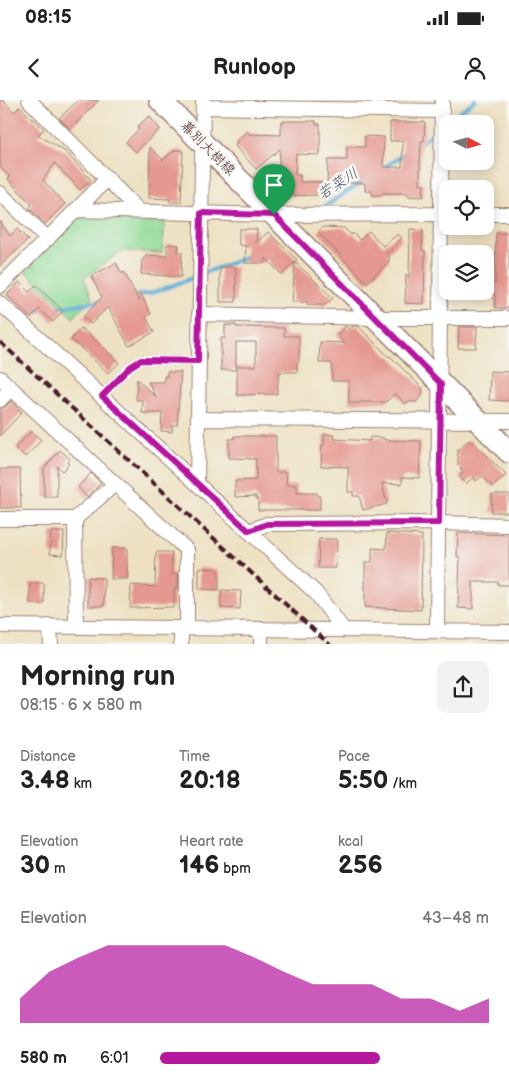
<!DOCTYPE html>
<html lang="en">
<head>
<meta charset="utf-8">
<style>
	:root { --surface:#fff; --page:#f2f2f2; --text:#222; --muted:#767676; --accent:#b5179e }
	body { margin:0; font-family:"Balsamiq Sans","Klee One",sans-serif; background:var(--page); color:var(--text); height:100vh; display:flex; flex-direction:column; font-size:19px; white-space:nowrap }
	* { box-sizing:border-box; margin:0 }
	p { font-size:16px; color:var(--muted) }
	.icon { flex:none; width:28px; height:28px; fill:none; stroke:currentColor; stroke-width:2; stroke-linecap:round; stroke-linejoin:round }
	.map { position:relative; height:544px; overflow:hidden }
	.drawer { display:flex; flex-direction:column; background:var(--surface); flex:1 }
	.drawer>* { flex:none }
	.needle { width:32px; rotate:96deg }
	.buttons { position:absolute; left:439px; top:15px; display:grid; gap:10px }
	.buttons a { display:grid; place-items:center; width:55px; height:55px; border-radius:10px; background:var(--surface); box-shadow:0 2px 12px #0003; font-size:25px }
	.pin { position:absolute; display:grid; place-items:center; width:42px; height:42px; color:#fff; margin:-51px -21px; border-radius:50% 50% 50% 0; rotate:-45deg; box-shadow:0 0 5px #0007 }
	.pin .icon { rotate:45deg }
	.round { display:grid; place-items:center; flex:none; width:52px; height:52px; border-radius:10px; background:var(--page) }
	.head { display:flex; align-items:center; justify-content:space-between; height:85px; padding:0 20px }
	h1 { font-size:28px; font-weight:700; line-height:38px }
	.metrics { display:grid; grid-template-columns:repeat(3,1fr); gap:8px; height:85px; padding:5px 20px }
	.metrics div { display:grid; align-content:center }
	.metrics b { font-size:25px; font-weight:700 }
	.metrics small { font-size:14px; font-weight:400 }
	.metrics p { font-size:14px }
	.chart { height:140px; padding:10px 20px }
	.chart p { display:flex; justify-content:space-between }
	.chart svg { width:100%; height:90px; margin-top:5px; fill:var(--accent); opacity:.7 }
	ul { padding:0 20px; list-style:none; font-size:16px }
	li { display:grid; grid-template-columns:80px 60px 1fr; align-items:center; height:38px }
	li i { height:12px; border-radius:6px; background:var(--accent) }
	.status { display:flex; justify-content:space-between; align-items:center; height:35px; padding:0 25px; background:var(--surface); direction:ltr }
	.status svg { height:14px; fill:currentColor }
	header { display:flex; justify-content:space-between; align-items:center; height:65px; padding:0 20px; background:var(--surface); font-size:22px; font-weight:700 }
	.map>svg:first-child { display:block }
</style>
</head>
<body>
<div class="status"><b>08:15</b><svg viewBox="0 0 49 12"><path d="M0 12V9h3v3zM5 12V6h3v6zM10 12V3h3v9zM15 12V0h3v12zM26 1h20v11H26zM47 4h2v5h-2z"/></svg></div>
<header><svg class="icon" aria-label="back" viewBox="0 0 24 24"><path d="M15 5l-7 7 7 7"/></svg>Runloop<svg class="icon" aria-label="person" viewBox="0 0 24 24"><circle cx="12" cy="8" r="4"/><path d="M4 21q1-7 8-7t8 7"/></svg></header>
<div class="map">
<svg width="509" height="545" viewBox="0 0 509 545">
	<rect width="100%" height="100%" fill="#f6f6f2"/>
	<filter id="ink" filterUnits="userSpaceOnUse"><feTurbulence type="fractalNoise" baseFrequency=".02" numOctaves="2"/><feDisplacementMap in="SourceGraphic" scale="10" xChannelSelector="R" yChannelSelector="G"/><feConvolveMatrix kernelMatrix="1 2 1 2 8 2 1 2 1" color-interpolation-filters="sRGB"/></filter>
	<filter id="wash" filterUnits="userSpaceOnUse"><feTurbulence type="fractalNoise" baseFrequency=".0096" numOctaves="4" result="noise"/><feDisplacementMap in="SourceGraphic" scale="20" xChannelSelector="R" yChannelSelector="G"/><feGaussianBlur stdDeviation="1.12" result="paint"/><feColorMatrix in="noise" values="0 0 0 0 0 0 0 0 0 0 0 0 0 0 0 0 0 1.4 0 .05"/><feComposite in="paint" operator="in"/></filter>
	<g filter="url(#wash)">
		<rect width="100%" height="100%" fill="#eee1c2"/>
		<!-- green -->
		<path fill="#91da96" stroke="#6e7c60" d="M78,118L165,122L162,153L122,151L84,178L92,198L73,218L25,171Z"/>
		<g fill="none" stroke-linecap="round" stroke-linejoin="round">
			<!-- stream -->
			<path stroke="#5aaad4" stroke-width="4" d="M445,23L475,0
				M418,45L438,29
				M380,70L406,53
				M320,110L364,80
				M204,173L249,156
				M133,196L152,193L198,176
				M54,208L102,201
				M17,213L45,209"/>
		</g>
		<g id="blocks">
			<!-- building -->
			<path fill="#e5988f" d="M0,0H3L14,12L20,6L32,20L34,19L44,29L38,35L66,52L91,80L80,90L55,63L43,80L65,104L45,124L29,108L32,105L8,79L10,77L0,67Z
				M79,0H99L70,29L59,18Z
				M149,16L160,29L136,52L126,42L139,29L137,27Z
				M281,21H316V24H320V55L296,54L295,75H300V82H321V95L282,96L272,86L278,79L280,49L256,69L235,46L237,44L236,42L247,31L249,34L281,35Z
				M390,22H425L424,41H421L420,64V84H424L423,97L407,96V93H383L382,95H372V91H365V83H327L328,60H347V47H365V36L384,37L383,67H402L403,41H390Z
				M150,47L163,60L175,50H183L181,102H170V99L149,98Z
				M0,121L10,136L17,129L28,140L0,166Z
				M323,127L344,128L351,135L353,133L360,140L369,131L383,146L398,134L402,138L387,154L389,157V161L367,183L318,132Z
				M239,129H257L256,143L268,132L297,160L282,175L266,158L265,163H245L246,146L239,145Z
				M410,129L423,130L422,150H425L424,204L405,203L406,174L409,177Z
				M496,133H509V208H495V194H490V183H495Z
				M167,144L179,145L178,152H182L181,177L141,174L142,161L146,155L167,156Z
				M295,162L333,198L325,205H308L307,202H292Z
				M116,163L122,174L124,172L139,201L140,193L151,214L146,217L154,232L129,246L108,207L91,224L83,217L102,197L91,176Z
				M220,167H236V202H220Z
				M19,182L29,192L36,185L63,211L53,222L39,209L31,218L7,195Z
				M225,225H236V227L284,228V236H299V262H297V272H279L277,294L237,295V266H256V242H236V270H221V238H225Z
				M346,226L349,230L353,226H358L389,257L390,256L423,289L422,296L416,302H407L405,304L395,293L386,302H359V303H349V281H332V263H319L320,242L345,243L337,235Z
				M459,227H477L476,248H458Z
				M81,228L101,245L119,263L108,273L71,239Z
				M490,271L509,272V301L489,300Z
				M167,272H181L177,325H172V332L161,331L162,313H142L143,300H136L137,279L157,298L148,282H164V276H167Z
				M11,301L22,312L0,336V309L6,306Z
				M31,331L41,340L26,357L15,348Z
				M324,334L335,335L334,339L370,341V337L384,338V340L421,341L419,378L402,377V384L382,383L387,404L363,410L359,396H353V392H348V367L321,366L322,345H324Z
				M234,336H276V372H287L286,385H297V393H317V396H320V410H258V399H256V396L235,397V381L256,380V359L229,358V339H234Z
				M470,340L506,375L493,387L482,376L476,381L473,377L466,384L459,377L464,372L457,365L459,362L457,360L459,357L457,355L459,353L457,351L467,341L468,342Z
				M60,350L70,359L67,362L69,364L62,371L57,366V397H44V368Z
				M0,369H20L21,408H0Z
				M91,373L101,383L87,397L78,387Z
				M492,394H509V412H491Z
				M51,432H64L63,455L50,454Z
				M387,433L422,435L421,510L365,507V462H372V448L386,449Z
				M458,433L509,435V485H498V482H473V509L458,508L460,457H457Z
				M319,439H337L336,468H318Z
				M112,448H127V479H111Z
				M156,452H172L171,474H178V488H175L174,491V507L130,508L131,485L155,487Z
				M199,468L216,469L219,473V490L199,489Z
				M88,477L104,478V506H88Z
				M30,483H44V504H30Z
				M221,490L241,491L240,509L221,508Z"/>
		</g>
	</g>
	<g filter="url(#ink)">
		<use href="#blocks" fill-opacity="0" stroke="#9c8076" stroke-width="1"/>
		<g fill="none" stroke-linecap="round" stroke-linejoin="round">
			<defs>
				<path id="lane" d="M102,296L130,267L141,260L198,261"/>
				<path id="street" d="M29,0L140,112
					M203,7L442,11
					M0,93L48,139
					M77,110L274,115L448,114
					M485,114H509
					M0,186L108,78
					M0,203L316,493L343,529
					M199,214L376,218H509
					M0,278L187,450V528
					M0,300L11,288
					M198,319L509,321
					M197,384L203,0
					M0,419H75
					M249,431L267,424L439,423L509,425
					M0,526L509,532
					M50,526L51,545
					M76,527L75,419L115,384
					M261,529V545
					M437,531L442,0
					M181,545V528"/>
				<path id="primary" d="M160,0L509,352"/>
			</defs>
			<!-- lane casing -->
			<use href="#lane" stroke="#9c8076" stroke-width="9"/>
			<!-- street casing -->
			<use href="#street" stroke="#9c8076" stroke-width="16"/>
			<!-- primary casing -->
			<use href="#primary" stroke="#9c8076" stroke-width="24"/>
			<!-- lane -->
			<use href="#lane" stroke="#fff" stroke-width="7"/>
			<!-- street -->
			<use href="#street" stroke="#fff" stroke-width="14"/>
			<!-- primary -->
			<use href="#primary" stroke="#fff" stroke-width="21"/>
			<!-- rail -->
			<path stroke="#4a1f2b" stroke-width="4" stroke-dasharray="8 4" stroke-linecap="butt" d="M0,242L330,545"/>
		</g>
	</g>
	<g fill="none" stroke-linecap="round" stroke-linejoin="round" filter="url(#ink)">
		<defs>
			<path id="route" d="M201,113L274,115L441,284L439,423L267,424L249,431L102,296L130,267L141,260L198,261Z"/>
		</defs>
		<!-- route casing -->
		<use href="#route" stroke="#fff" stroke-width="10"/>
		<!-- route -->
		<use href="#route" stroke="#b5179e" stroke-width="6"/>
	</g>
	<g text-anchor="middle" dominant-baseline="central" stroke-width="5" stroke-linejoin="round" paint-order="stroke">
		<!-- street labels -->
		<g font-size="14" fill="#4a1f2b" stroke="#f6f6f2">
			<text transform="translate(208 48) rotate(45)">幕別大樹線</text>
		</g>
		<!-- water labels -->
		<g font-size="15" font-style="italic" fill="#50576f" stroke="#f6f6f2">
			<text transform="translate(338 84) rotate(-33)">若菜川</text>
		</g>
	</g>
</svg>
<div class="buttons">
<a><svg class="needle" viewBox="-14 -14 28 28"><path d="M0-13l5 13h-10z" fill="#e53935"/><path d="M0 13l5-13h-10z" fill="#767676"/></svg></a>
<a><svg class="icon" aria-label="locate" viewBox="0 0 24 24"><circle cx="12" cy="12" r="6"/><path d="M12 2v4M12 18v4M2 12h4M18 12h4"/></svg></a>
<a><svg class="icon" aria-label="layers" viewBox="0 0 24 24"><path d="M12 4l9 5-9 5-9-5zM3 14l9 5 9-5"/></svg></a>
</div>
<div class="pin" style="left:274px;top:115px;background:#1e9e55"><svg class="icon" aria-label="arrive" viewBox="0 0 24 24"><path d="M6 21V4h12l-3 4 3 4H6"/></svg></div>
</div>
<section class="drawer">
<div class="head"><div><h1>Morning run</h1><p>08:15 · 6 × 580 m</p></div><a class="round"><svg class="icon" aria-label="share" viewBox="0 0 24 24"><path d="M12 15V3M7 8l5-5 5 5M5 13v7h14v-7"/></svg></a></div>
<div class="metrics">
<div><p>Distance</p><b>3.48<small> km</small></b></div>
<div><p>Time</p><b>20:18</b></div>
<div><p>Pace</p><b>5:50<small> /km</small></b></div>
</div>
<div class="metrics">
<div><p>Elevation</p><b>30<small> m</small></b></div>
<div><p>Heart rate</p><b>146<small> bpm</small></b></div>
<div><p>kcal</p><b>256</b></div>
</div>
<div class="chart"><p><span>Elevation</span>43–48 m</p>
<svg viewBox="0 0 160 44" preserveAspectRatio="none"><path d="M0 44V32L10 19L20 12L30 6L40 6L50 6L60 6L70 6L80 12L90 19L100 25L110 25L120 25L130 32L140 32L150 38L160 32V44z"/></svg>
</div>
<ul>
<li><b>580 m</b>6:01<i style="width:67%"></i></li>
</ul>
</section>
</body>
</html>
